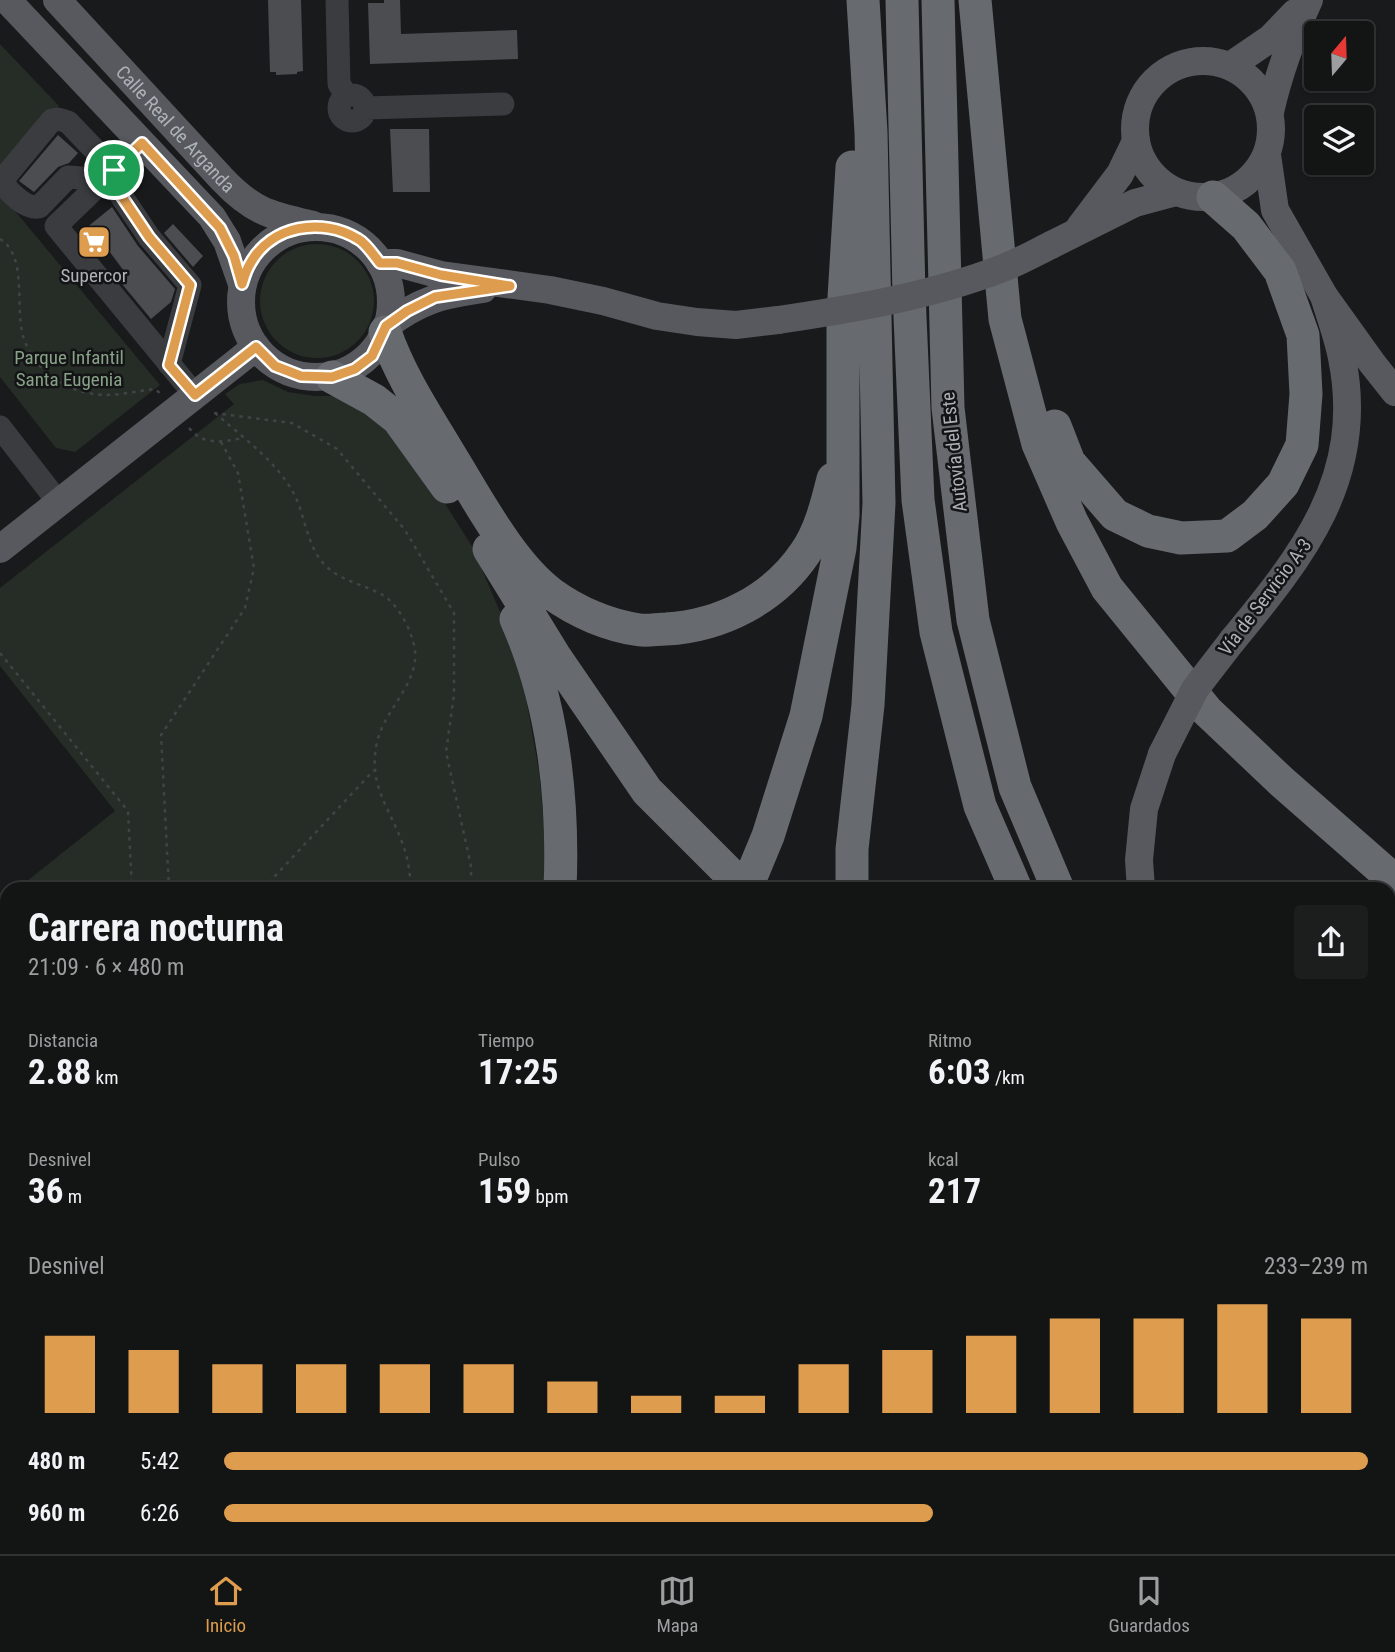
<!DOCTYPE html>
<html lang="es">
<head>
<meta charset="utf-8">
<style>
	:root { --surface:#131414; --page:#1c1d1d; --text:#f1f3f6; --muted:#9d9ea0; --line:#323334; --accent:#de9d4e }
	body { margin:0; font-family:"Roboto Condensed",sans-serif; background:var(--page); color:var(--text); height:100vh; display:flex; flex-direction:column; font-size:26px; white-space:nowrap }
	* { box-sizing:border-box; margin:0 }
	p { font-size:23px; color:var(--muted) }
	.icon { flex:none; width:38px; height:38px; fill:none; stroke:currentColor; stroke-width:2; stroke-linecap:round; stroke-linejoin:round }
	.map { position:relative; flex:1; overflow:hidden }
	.sheet { position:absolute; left:0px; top:882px; width:1396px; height:672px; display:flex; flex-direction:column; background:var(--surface); border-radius:21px 21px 0 0; box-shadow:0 2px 5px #0004,0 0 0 2px var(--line) }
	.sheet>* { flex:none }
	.needle { width:46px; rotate:19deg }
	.controls { position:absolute; left:1304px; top:21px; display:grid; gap:14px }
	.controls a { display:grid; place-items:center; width:70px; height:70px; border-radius:7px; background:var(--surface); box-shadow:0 2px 5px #0004,0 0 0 2px var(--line); font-size:35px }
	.pin { position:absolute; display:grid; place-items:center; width:60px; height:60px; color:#fff; margin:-30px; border:4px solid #fff; border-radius:50%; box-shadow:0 2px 7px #0007 }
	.round { display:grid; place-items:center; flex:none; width:74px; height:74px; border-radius:7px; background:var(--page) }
	.headline { display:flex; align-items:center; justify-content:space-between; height:119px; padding:0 28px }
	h1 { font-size:38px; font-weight:700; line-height:52px }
	.figures { display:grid; grid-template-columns:repeat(3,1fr); gap:10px; height:119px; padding:7px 28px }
	.figures div { display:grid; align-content:center }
	.figures b { font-size:35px; font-weight:700 }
	.figures small { font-size:19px; font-weight:400 }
	.figures p { font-size:19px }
	.chart { height:196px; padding:14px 28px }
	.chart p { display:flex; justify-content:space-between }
	.chart svg { width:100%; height:126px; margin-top:7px; stroke:var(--accent); stroke-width:6 }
	ul { padding:0 28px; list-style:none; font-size:23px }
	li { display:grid; grid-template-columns:112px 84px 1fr; align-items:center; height:52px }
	li i { height:18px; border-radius:9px; background:var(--accent) }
	.menu { display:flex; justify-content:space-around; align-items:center; height:98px; border-top:2px solid var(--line); background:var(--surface); font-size:19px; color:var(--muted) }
	.menu a { display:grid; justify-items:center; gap:4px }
	.menu .current { color:var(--accent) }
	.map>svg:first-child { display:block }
</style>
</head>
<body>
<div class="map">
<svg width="1395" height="1554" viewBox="0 0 1395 1554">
	<rect width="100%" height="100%" fill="#191a1b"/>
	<!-- green -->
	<path fill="#262d26" d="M0,44L59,106L0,171Z
		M0,193L160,385L75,452L56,448L0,377Z
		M260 301a57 57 0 1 1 114 0a57 57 0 1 1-114 0Z
		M263,380L288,392L315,396H347L395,424L473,548L503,619L523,681L539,771L547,859L545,889H17L115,811L0,666V588L234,404L225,394L240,384Z
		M7,897V1547H55L45,1554H0V903Z"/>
	<!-- building -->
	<path fill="#4b4d50" d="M268,0H301L303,71L297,72V74L276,75V72H270Z
		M384,0H400L401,34L517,30L518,59L370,64L368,3H384Z
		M390,129H429L430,192H393Z
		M58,135L78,153L69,163L58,167L34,192L19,181Z
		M112,207L138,246L175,289L171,302L151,319L117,278L124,271L109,251L100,258L80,233Z
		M173,224L203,256L193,267L164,233Z"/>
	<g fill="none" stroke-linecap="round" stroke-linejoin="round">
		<!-- path -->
		<path stroke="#414347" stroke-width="2.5" stroke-dasharray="3.5 5" stroke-linecap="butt" d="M0,239C16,249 18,269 19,287C20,302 19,321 23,336C34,372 68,394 105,395C121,395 138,391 154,389L163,395
			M214,413L292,423L337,449L405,530L454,613V695L446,752L471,866V889
			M215,413C242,437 275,460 293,492C306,515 306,549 328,568C343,581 364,585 381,594C396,602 408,624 413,641C425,679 385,707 377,742C368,785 388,805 402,842C408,857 410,873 411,889
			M189,428C204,446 222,442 243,438
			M0,653L128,811L132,889
			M169,889L161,735L245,608L254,568L238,473L221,442
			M263,889L374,770
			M0,1069L7,1066
			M0,1125L7,1120
			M0,1310L7,1301
			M0,1354L7,1346"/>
		<!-- minor -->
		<path stroke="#3b3c40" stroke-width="23" d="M337,0L339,84L347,96
			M339 108a13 13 0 1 1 26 0a13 13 0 1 1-26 0Z
			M365,108L503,104
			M142,143L56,226L195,395
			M108,176L149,237L190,285L169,364
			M94,189L82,178L68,177L39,207C26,209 11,194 3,184L4,178L52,120L58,119L68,122L114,170
			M0,427L59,503
			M647,1547L650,1554"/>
		<!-- major -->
		<g stroke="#57595e" stroke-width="28">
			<path d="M7,0L212,217L227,241L242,284"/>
			<path id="s1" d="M57,0L222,179C253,212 270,215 313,225"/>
			<circle cx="1203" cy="129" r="68"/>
			<path d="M1230,66L1271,38L1295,13"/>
			<path d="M1270,112C1279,72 1292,37 1309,0"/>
			<path d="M1267,155L1275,210L1324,296L1372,363L1395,392"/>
			<circle cx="316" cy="302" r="75"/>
			<path d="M1080,227L1120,174L1136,141"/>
			<path d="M1051,245L1135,203L1176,192"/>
			<path d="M380,263H397L441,275L550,290L603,301L657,316L697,322L736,325L778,320"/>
			<path d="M386,326C420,300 441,295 483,289"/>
			<path d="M0,549L256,347"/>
			<path d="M1232,641C1303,555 1366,477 1342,358C1338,337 1330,316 1324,296"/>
			<path d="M1141,889L1139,860L1144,809L1162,754"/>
		</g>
		<!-- highway -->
		<path stroke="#676b70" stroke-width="33" d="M902,0L909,294L918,500L936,632L980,806L1016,889
			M938,0L948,408L973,620L1015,787L1058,889
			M975,0L1005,319L1038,444L1072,522L1107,588L1207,711L1282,782L1395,881
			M385,332C401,378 427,416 452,458C478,500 512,565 552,594C577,612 609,626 640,630C648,631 658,629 666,629C721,626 774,599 805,553C820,532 827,503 833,479
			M332,377L374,400L398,419L447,487
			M1055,426L1069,462L1115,515L1148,531L1181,538L1227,536L1255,515L1283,484L1302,445L1306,394L1303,335L1280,271L1246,226L1213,197
			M489,549L554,655L647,791L745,889
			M516,619C553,702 564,799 560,889
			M746,889L768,836L806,716L840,548L843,515V314L852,167
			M852,889V849L868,705L879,503L871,132L863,0
			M1390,936L1395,938
			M1390,1160L1395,1157
			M1390,1227L1395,1225
			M1390,1285L1395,1283
			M1390,1326L1395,1325
			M1390,1364L1395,1371
			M1390,1423L1395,1430
			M1390,1479L1395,1486
			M987,1547L996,1554
			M78,1554L88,1547
			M272,1554L284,1547
			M333,1554L348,1547
			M428,1554L445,1547
			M566,1554L584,1547
			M679,1554L700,1547"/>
		<!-- major-bridge -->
		<path stroke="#57595e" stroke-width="28" d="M778,320C853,309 931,296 1003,268C1019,262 1035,253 1051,245
			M1162,754L1195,689L1232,641"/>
	</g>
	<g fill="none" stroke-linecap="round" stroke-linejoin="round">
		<defs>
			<path id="route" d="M142,143L220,228L234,256L242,284C244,278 246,270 250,264C271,225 322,217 358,239C367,244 374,256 380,263H397L441,275L510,286L435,297L407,311L386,326L372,356L355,369L332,377L301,376L275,366L256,347L195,395L169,365L190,285L149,237L108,176Z"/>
		</defs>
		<!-- route casing -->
		<use href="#route" stroke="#fff" stroke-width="14"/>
		<!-- route -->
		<use href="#route" stroke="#de9d4e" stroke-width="9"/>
	</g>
	<!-- icons -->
	<defs>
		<symbol id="supermarket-square" viewBox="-11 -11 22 22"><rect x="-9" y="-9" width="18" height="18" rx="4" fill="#de9d4e" stroke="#141416"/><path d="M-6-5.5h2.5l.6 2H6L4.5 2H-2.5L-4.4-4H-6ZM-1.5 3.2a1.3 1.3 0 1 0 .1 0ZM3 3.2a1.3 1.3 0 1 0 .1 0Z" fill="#fff"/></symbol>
	</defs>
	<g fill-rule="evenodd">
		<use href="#supermarket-square" x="75" y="223" width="38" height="38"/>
	</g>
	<g text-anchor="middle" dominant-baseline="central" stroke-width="5" stroke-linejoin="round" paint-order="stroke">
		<!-- street labels -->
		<g font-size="19" fill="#adb2b9" stroke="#141416">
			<text stroke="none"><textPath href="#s1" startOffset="175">Calle Real de Arganda</textPath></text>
			<text transform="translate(954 452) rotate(-96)">Autovía del Este</text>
			<text transform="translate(1265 597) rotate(-53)">Vía de Servicio A-3</text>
		</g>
		<!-- poi labels -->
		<g font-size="19" fill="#adb2b9" stroke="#141416">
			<text x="94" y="275">Supercor</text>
		</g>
		<!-- park labels -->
		<g font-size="19" fill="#88a287" stroke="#141416">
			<text x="69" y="357">Parque Infantil<tspan x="69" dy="22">Santa Eugenia</tspan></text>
		</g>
	</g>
</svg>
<div class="controls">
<a><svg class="needle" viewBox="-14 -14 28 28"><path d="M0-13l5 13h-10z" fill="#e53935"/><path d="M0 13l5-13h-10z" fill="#9d9ea0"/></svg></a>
<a><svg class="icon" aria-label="layers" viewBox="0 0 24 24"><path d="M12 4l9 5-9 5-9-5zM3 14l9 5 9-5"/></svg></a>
</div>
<div class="pin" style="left:114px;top:170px;background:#1e9e55"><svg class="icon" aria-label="arrive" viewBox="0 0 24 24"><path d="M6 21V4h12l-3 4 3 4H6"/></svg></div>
<section class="sheet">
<div class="headline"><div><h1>Carrera nocturna</h1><p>21:09 · 6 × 480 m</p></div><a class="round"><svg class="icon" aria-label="share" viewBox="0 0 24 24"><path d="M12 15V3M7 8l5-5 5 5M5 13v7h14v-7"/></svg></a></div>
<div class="figures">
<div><p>Distancia</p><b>2.88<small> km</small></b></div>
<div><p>Tiempo</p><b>17:25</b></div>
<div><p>Ritmo</p><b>6:03<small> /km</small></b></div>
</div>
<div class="figures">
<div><p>Desnivel</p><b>36<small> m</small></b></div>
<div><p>Pulso</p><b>159<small> bpm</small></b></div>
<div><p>kcal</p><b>217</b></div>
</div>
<div class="chart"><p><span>Desnivel</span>233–239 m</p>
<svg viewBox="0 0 160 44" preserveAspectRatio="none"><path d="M5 44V17M15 44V22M25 44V27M35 44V27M45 44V27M55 44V27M65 44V33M75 44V38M85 44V38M95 44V27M105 44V22M115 44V17M125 44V11M135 44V11M145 44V6M155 44V11"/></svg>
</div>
<ul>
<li><b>480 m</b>5:42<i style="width:100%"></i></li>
<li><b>960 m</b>6:26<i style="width:62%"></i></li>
</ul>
</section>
</div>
<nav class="menu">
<a class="current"><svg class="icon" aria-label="home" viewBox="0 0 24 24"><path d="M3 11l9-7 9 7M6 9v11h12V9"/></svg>Inicio</a>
<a><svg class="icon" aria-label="map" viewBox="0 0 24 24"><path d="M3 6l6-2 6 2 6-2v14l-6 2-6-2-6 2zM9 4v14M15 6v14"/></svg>Mapa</a>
<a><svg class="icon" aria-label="saved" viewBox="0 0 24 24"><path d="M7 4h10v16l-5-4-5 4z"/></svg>Guardados</a>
</nav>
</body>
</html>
